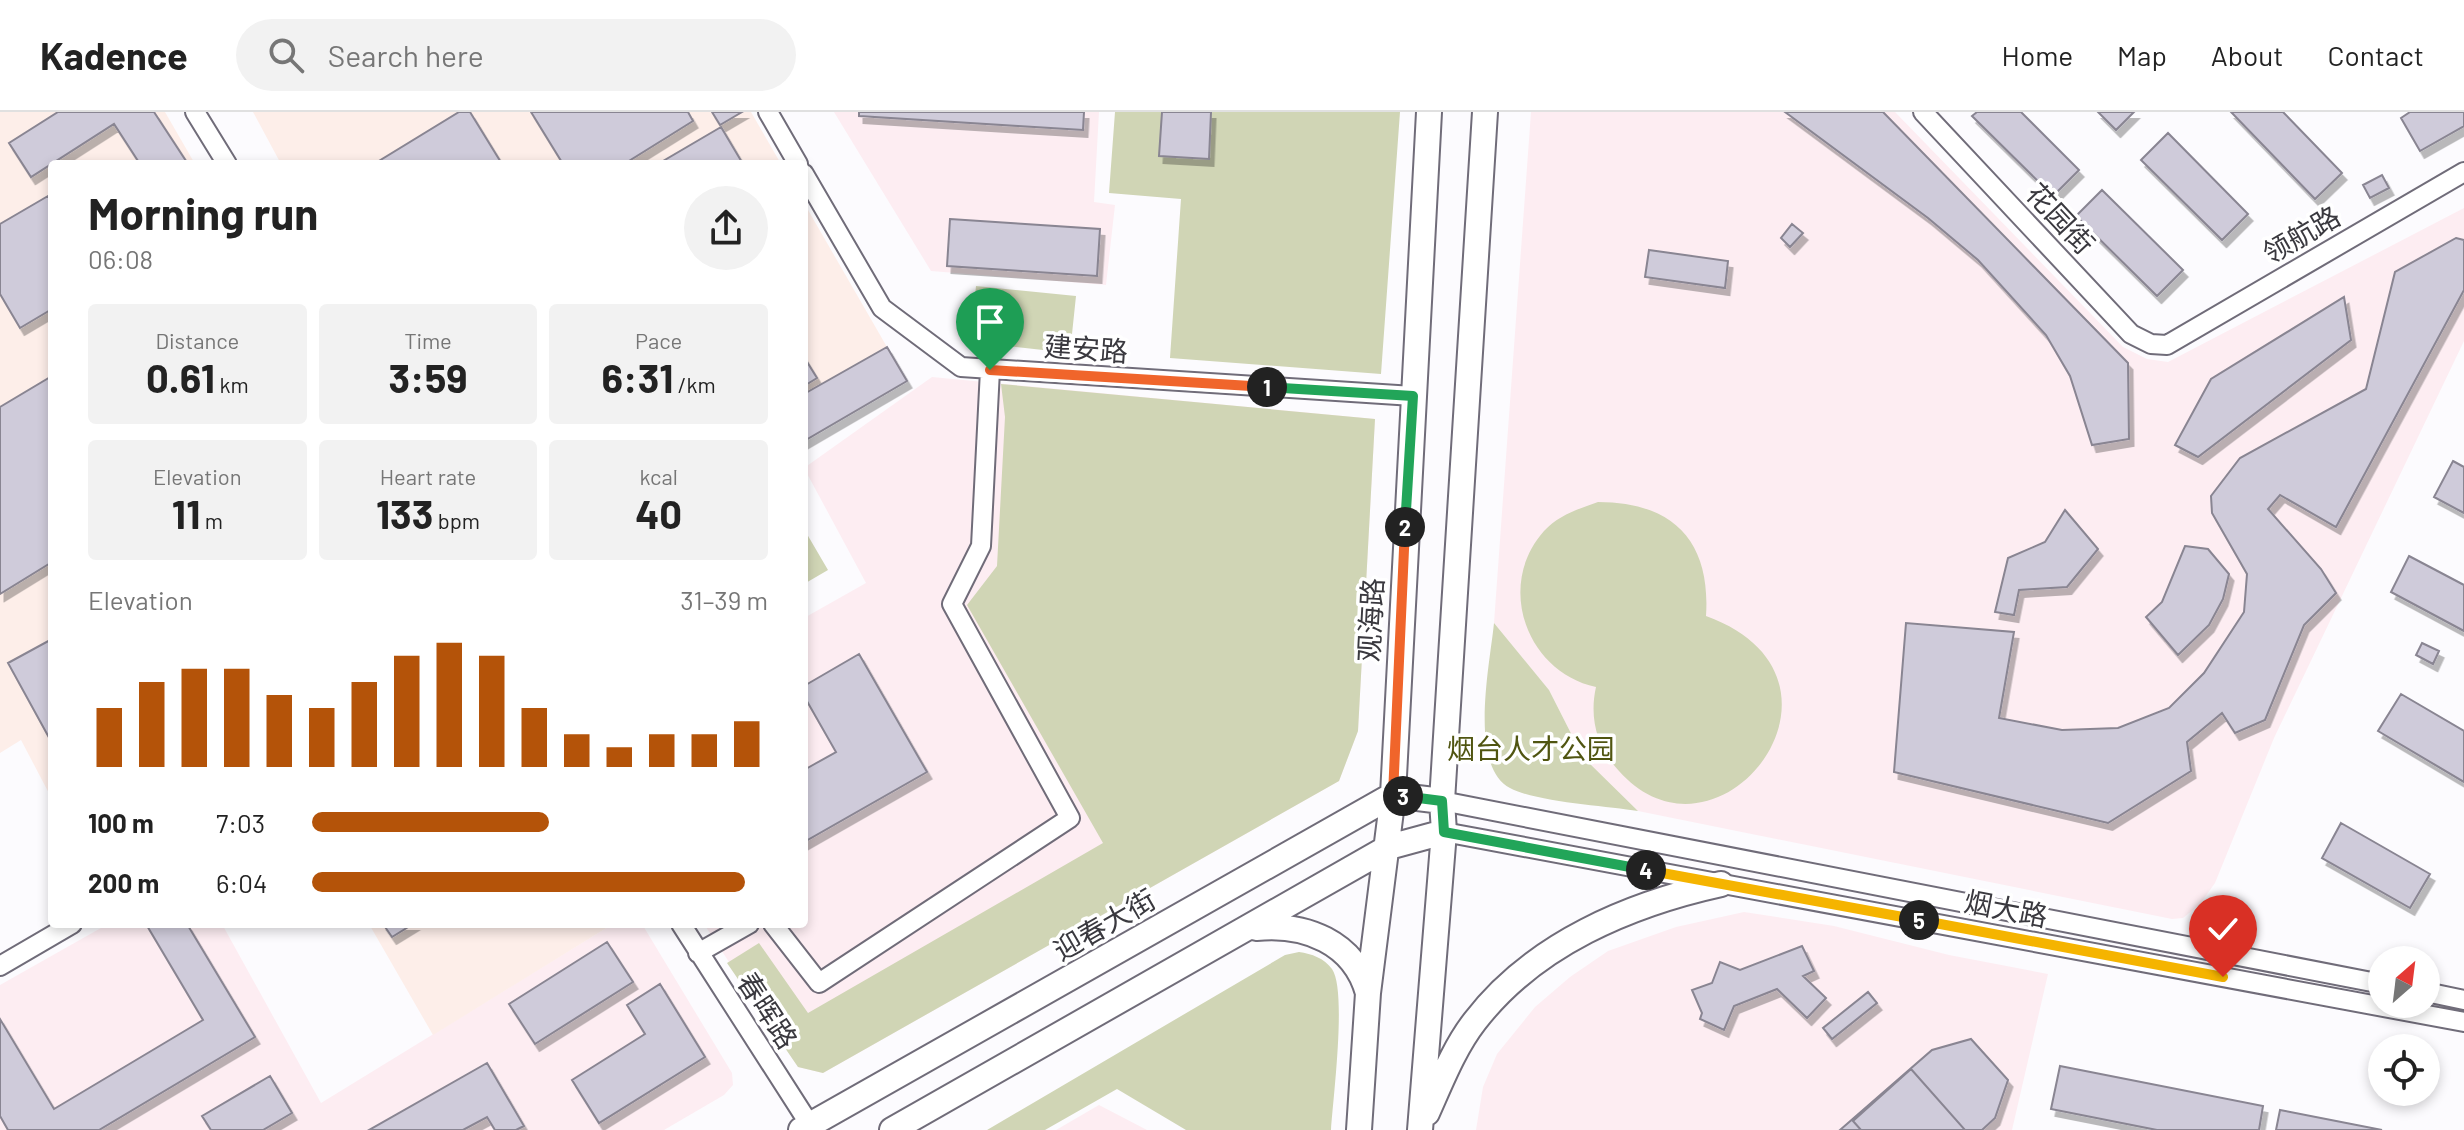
<!DOCTYPE html>
<html lang="en">
<head>
<meta charset="utf-8">
<style>
	:root { --surface:#fff; --page:#f2f2f2; --text:#222; --muted:#767676; --line:#e0e0e0; --accent:#b45309 }
	body { margin:0; font-family:Barlow,"Noto Sans SC",sans-serif; background:var(--page); color:var(--text); height:100vh; display:flex; flex-direction:column; font-size:30px; white-space:nowrap }
	* { box-sizing:border-box; margin:0 }
	p { font-size:26px; color:var(--muted) }
	.icon { flex:none; width:44px; height:44px; fill:none; stroke:currentColor; stroke-width:2; stroke-linecap:round; stroke-linejoin:round }
	.map { position:relative; flex:1; overflow:hidden }
	.panel { position:absolute; left:48px; top:48px; width:760px; height:768px; display:flex; flex-direction:column; background:var(--surface); border-radius:8px; box-shadow:0 4px 12px #0003 }
	.panel>* { flex:none }
	.needle { width:52px; rotate:28deg }
	.buttons { position:absolute; left:2368px; top:834px; display:grid; gap:16px }
	.buttons a { display:grid; place-items:center; width:72px; height:72px; border-radius:50%; background:var(--surface); box-shadow:0 4px 12px #0003; font-size:40px }
	.pin { position:absolute; display:grid; place-items:center; width:68px; height:68px; color:#fff; margin:-82px -34px; border-radius:50% 50% 50% 0; rotate:-45deg; box-shadow:0 0 8px #0007 }
	.pin .icon { rotate:45deg }
	.km { position:absolute; width:40px; height:40px; margin:-20px; border-radius:50%; background:#222; color:#fff; font-size:22px; line-height:40px; text-align:center }
	.round { display:grid; place-items:center; flex:none; width:84px; height:84px; border-radius:42px; background:var(--page) }
	.summary { display:flex; align-items:center; justify-content:space-between; height:136px; padding:0 40px }
	h1 { font-size:44px; font-weight:700; line-height:60px }
	.figures { display:grid; grid-template-columns:repeat(3,1fr); gap:12px; height:136px; padding:8px 40px }
	.figures div { display:grid; align-content:center; border-radius:8px; background:var(--page); text-align:center }
	.figures b { font-size:40px; font-weight:700 }
	.figures small { font-size:22px; font-weight:400 }
	.figures p { font-size:22px }
	.chart { height:224px; padding:16px 40px }
	.chart p { display:flex; justify-content:space-between }
	.chart svg { width:100%; height:144px; margin-top:8px; stroke:var(--accent); stroke-width:6 }
	ul { padding:0 40px; list-style:none; font-size:26px }
	li { display:grid; grid-template-columns:128px 96px 1fr; align-items:center; height:60px }
	li i { height:20px; border-radius:10px; background:var(--accent) }
	header { display:flex; align-items:center; gap:48px; box-sizing:border-box; height:112px; padding:0 40px; background:var(--surface); border-bottom:2px solid var(--line) }
	header strong { font-size:38px }
	nav { display:flex; gap:44px; margin-inline-start:auto; font-size:28px }
	.search { width:560px; height:72px; background:var(--page); display:flex; align-items:center; gap:20px; box-sizing:border-box; padding:0 28px; border-radius:44px; color:var(--muted); font-size:30px }
	.map>svg:first-child { display:block }
</style>
</head>
<body>
<header>
<strong>Kadence</strong>
<div class="search"><svg class="icon" aria-label="search" viewBox="0 0 24 24"><circle cx="10" cy="10" r="6"/><path d="M15 15l6 6"/></svg>Search here</div>
<nav><a>Home</a><a>Map</a><a>About</a><a>Contact</a></nav>
</header>
<div class="map">
<svg width="2464" height="1018" viewBox="0 0 2464 1018">
	<defs>
		<filter id="shadow"><feDropShadow dx="4.5" dy="7" stdDeviation="0" flood-color="#0004"/></filter>
	</defs>
	<rect width="100%" height="100%" fill="#fcfbfe"/>
	<!-- commercial -->
	<path fill="#fdedf2" d="M834,0H1099L1094,90L1115,93L1106,173L931,159Z
		M1531,0H1895L2123,235L2147,247L2168,250L2464,96V229L2274,626L2215,771L2200,792L2183,806L2172,807L1638,699L1583,645L1549,578L1494,511Z
		M932,265L1375,307L1358,619L1339,669L823,961L798,955L704,812H804V506L866,471L804,356Z
		M1744,800L1834,814L1949,843L2048,862L2012,1018H1476L1483,975L1497,942L1535,895L1570,865L1608,839L1676,815Z
		M108,812H222L321,991L613,812H642L732,961L733,973L724,983L664,1018H0V873Z
		M1099,993L1147,1018H1056Z"/>
	<!-- industrial -->
	<path fill="#fdeee9" d="M0,0H165L195,52H52V687L21,628L0,641Z
		M253,0H751L781,52H281Z
		M804,91L906,268L804,326Z
		M369,812H613L433,923Z"/>
	<!-- green -->
	<path fill="#d0d5b5" d="M1115,0H1400L1381,262L1170,246L1181,87L1109,81Z
		M976,174L1076,184L1070,241L970,230Z
		M1001,272L1375,307L1358,619L1339,669L823,961L798,955L727,851L759,831L808,901L1103,731L967,493L997,454L1005,305Z
		M1598,390C1673,390 1711,429 1706,504C1877,566 1719,771 1619,659C1597,636 1589,606 1596,575C1527,560 1495,474 1544,419C1559,403 1578,397 1598,390Z
		M804,417L828,458L804,472Z
		M1494,511L1549,578L1583,645L1638,699C1606,694 1536,690 1510,676C1468,654 1490,552 1494,511Z
		M1299,840C1312,842 1324,846 1332,857C1347,878 1333,987 1331,1018H1186L1117,977L1045,1018H987L1285,843Z"/>
	<!-- building -->
	<path fill="#cfcbda" stroke="#898592" stroke-width="2" filter="url(#shadow)" d="M58,0H154L188,52H140L114,12L31,65L9,31Z
		M459,0H470L502,52H374Z
		M531,0H688L693,9L624,52H563Z
		M712,0H742L720,13Z
		M859,0H1084L1083,18L859,4Z
		M1162,0H1211L1209,47L1159,44Z
		M1785,0H1883L2128,251L2129,327L2092,333L2070,264L2046,223L1978,148L1928,106Z
		M1977,0H2021L2079,58L2053,84L1972,4Z
		M2098,0H2134L2116,18Z
		M2231,0H2283L2342,61L2315,87Z
		M2410,0H2464V14L2420,39L2401,6Z
		M721,15L743,52H658Z
		M2168,21L2248,102L2222,128L2141,48Z
		M2382,63L2389,76L2370,86L2363,73Z
		M2102,78L2183,158L2157,184L2076,104Z
		M48,84L52,90V197L20,216L0,182V112Z
		M950,107L1100,117L1097,164L947,154Z
		M1792,112L1803,121L1790,135L1781,126Z
		M2456,126L2464,128V178L2336,415L2280,383L2268,397L2321,457L2336,481L2304,513L2265,608L2235,621L2222,601L2187,630L2191,659L2108,711L1894,660L1906,511L2014,520L1999,606L2062,618L2118,616L2169,596L2204,561L2244,500L2247,462L2212,401L2211,384L2240,346L2366,277L2395,160Z
		M1649,138L1728,149L1725,176L1645,165Z
		M2344,185L2351,228L2198,345L2175,333L2211,267Z
		M887,235L907,269L804,329V282Z
		M804,245L817,266L804,274Z
		M52,264V450L0,482V295Z
		M2453,349L2464,355V401L2434,385Z
		M2065,398L2098,437L2067,475L2019,478L2014,503L1995,500L2008,446L2045,430Z
		M2185,434L2208,437L2229,462L2223,487L2209,513L2178,543L2146,505L2162,490Z
		M2409,444L2464,473V519L2391,480Z
		M52,527V631L8,551Z
		M2422,531L2439,539L2433,552L2416,543Z
		M859,542L927,660L804,730V658L836,640L804,584V574Z
		M2401,582L2464,619V670L2378,619Z
		M2341,711L2430,762L2410,796L2322,746Z
		M146,812H187L255,925L99,1018H8L0,1004V907L54,997L203,908Z
		M383,812H413L392,825Z
		M607,830L633,870L535,932L509,892Z
		M1802,834L1814,859L1803,864L1826,886L1807,906L1777,877L1734,894L1724,918L1700,907L1702,901L1692,878L1712,871L1720,850L1740,858Z
		M660,872L705,945L599,1011L572,968L645,922L627,893Z
		M1868,880L1877,891L1832,927L1823,916Z
		M1971,927L2008,968L1995,1006L1982,1018H1840L1932,938Z
		M487,951L524,1014L516,1018H495L487,1005L463,1018H369Z
		M2060,954L2263,994L2259,1018H2157L2051,997Z
		M1911,957L1965,1018H1861L1853,1009Z
		M270,964L292,1001L263,1018H211L202,1004Z
		M2280,998L2382,1018H2276Z"/>
	<g fill="none" stroke-linecap="round" stroke-linejoin="round">
		<defs>
			<path id="minor" d="M195,0L227,52
				M768,0L798,52
				M1923,0L2131,222L2151,232L2167,233L2464,60
				M804,62L882,196L961,255L1413,284
				M1442,689L2382,872
				M1444,720L2464,910
				M681,812L810,1013
				M773,812L819,871L1070,706L952,492L981,434L990,258
				M698,841L749,812
				M0,854L72,812
				M2426,880L2464,888"/>
			<path id="major" d="M1256,816C1305,811 1354,830 1368,881
				M1427,1001C1441,970 1454,936 1475,909C1534,832 1630,792 1721,772
				M801,1018L1393,683L1442,689
				M892,1018L1389,735L1444,720
				M1359,1018L1368,881L1393,683L1429,0
				M1420,1018L1444,720L1442,689L1485,0"/>
		</defs>
		<!-- minor casing -->
		<use href="#minor" stroke="#706c79" stroke-width="22"/>
		<!-- major casing -->
		<use href="#major" stroke="#706c79" stroke-width="28"/>
		<!-- minor -->
		<use href="#minor" stroke="#fff" stroke-width="18"/>
		<!-- major -->
		<use href="#major" stroke="#fff" stroke-width="24"/>
	</g>
	<g fill="none" stroke-linecap="round" stroke-linejoin="round">
		<defs>
			<path id="split-1" d="M990,258L1267,275"/>
			<path id="split-2" d="M1267,275L1413,284L1405,415"/>
			<path id="split-3" d="M1403,684L1393,683L1405,415"/>
			<path id="split-4" d="M1403,684L1442,689L1444,720L1646,758"/>
			<path id="split-5" d="M1646,758L1919,808"/>
			<path id="split-6" d="M1919,808L2223,865"/>
		</defs>
		<!-- split-1 casing -->
		<use href="#split-1" stroke="#fff" stroke-width="16"/>
		<!-- split-2 casing -->
		<use href="#split-2" stroke="#fff" stroke-width="16"/>
		<!-- split-3 casing -->
		<use href="#split-3" stroke="#fff" stroke-width="16"/>
		<!-- split-4 casing -->
		<use href="#split-4" stroke="#fff" stroke-width="16"/>
		<!-- split-5 casing -->
		<use href="#split-5" stroke="#fff" stroke-width="16"/>
		<!-- split-6 casing -->
		<use href="#split-6" stroke="#fff" stroke-width="16"/>
		<!-- split-1 -->
		<use href="#split-1" stroke="#f0652b" stroke-width="10"/>
		<!-- split-2 -->
		<use href="#split-2" stroke="#22a559" stroke-width="10"/>
		<!-- split-3 -->
		<use href="#split-3" stroke="#f0652b" stroke-width="10"/>
		<!-- split-4 -->
		<use href="#split-4" stroke="#22a559" stroke-width="10"/>
		<!-- split-5 -->
		<use href="#split-5" stroke="#f5b400" stroke-width="10"/>
		<!-- split-6 -->
		<use href="#split-6" stroke="#f5b400" stroke-width="10"/>
	</g>
	<g text-anchor="middle" dominant-baseline="central" stroke-width="7" stroke-linejoin="round" paint-order="stroke">
		<!-- street labels -->
		<g font-size="28" fill="#3a393f" stroke="#fff">
			<text transform="translate(2061 106) rotate(47)">花园街</text>
			<text transform="translate(2301 122) rotate(-30)">领航路</text>
			<text transform="translate(1086 236) rotate(4)">建安路</text>
			<text transform="translate(1370 508) rotate(-87)">观海路</text>
			<text transform="translate(2006 796) rotate(11)">烟大路</text>
			<text transform="translate(1104 812) rotate(-30)">迎春大街</text>
			<text transform="translate(768 898) rotate(57)">春晖路</text>
		</g>
		<!-- park labels -->
		<g font-size="28" fill="#505511" stroke="#fff">
			<text x="1531" y="636">烟台人才公园</text>
		</g>
	</g>
</svg>
<div class="buttons">
<a><svg class="needle" viewBox="-14 -14 28 28"><path d="M0-13l5 13h-10z" fill="#e53935"/><path d="M0 13l5-13h-10z" fill="#767676"/></svg></a>
<a><svg class="icon" aria-label="locate" viewBox="0 0 24 24"><circle cx="12" cy="12" r="6"/><path d="M12 2v4M12 18v4M2 12h4M18 12h4"/></svg></a>
</div>
<div class="pin" style="left:990px;top:258px;background:#1e9e55"><svg class="icon" aria-label="arrive" viewBox="0 0 24 24"><path d="M6 21V4h12l-3 4 3 4H6"/></svg></div>
<div class="pin" style="left:2223px;top:865px;background:#d93025"><svg class="icon" aria-label="check" viewBox="0 0 24 24"><path d="M5 12l5 5 9-10"/></svg></div>
<b class="km" style="left:1267px;top:275px">1</b>
<b class="km" style="left:1405px;top:415px">2</b>
<b class="km" style="left:1403px;top:684px">3</b>
<b class="km" style="left:1646px;top:758px">4</b>
<b class="km" style="left:1919px;top:808px">5</b>
<section class="panel">
<div class="summary"><div><h1>Morning run</h1><p>06:08</p></div><a class="round"><svg class="icon" aria-label="share" viewBox="0 0 24 24"><path d="M12 15V3M7 8l5-5 5 5M5 13v7h14v-7"/></svg></a></div>
<div class="figures">
<div><p>Distance</p><b>0.61<small> km</small></b></div>
<div><p>Time</p><b>3:59</b></div>
<div><p>Pace</p><b>6:31<small> /km</small></b></div>
</div>
<div class="figures">
<div><p>Elevation</p><b>11<small> m</small></b></div>
<div><p>Heart rate</p><b>133<small> bpm</small></b></div>
<div><p>kcal</p><b>40</b></div>
</div>
<div class="chart"><p><span>Elevation</span>31–39 m</p>
<svg viewBox="0 0 160 44" preserveAspectRatio="none"><path d="M5 44V26M15 44V18M25 44V14M35 44V14M45 44V22M55 44V26M65 44V18M75 44V10M85 44V6M95 44V10M105 44V26M115 44V34M125 44V38M135 44V34M145 44V34M155 44V30"/></svg>
</div>
<ul>
<li><b>100 m</b>7:03<i style="width:52%"></i></li>
<li><b>200 m</b>6:04<i style="width:95%"></i></li>
</ul>
</section>
</div>
</body>
</html>
